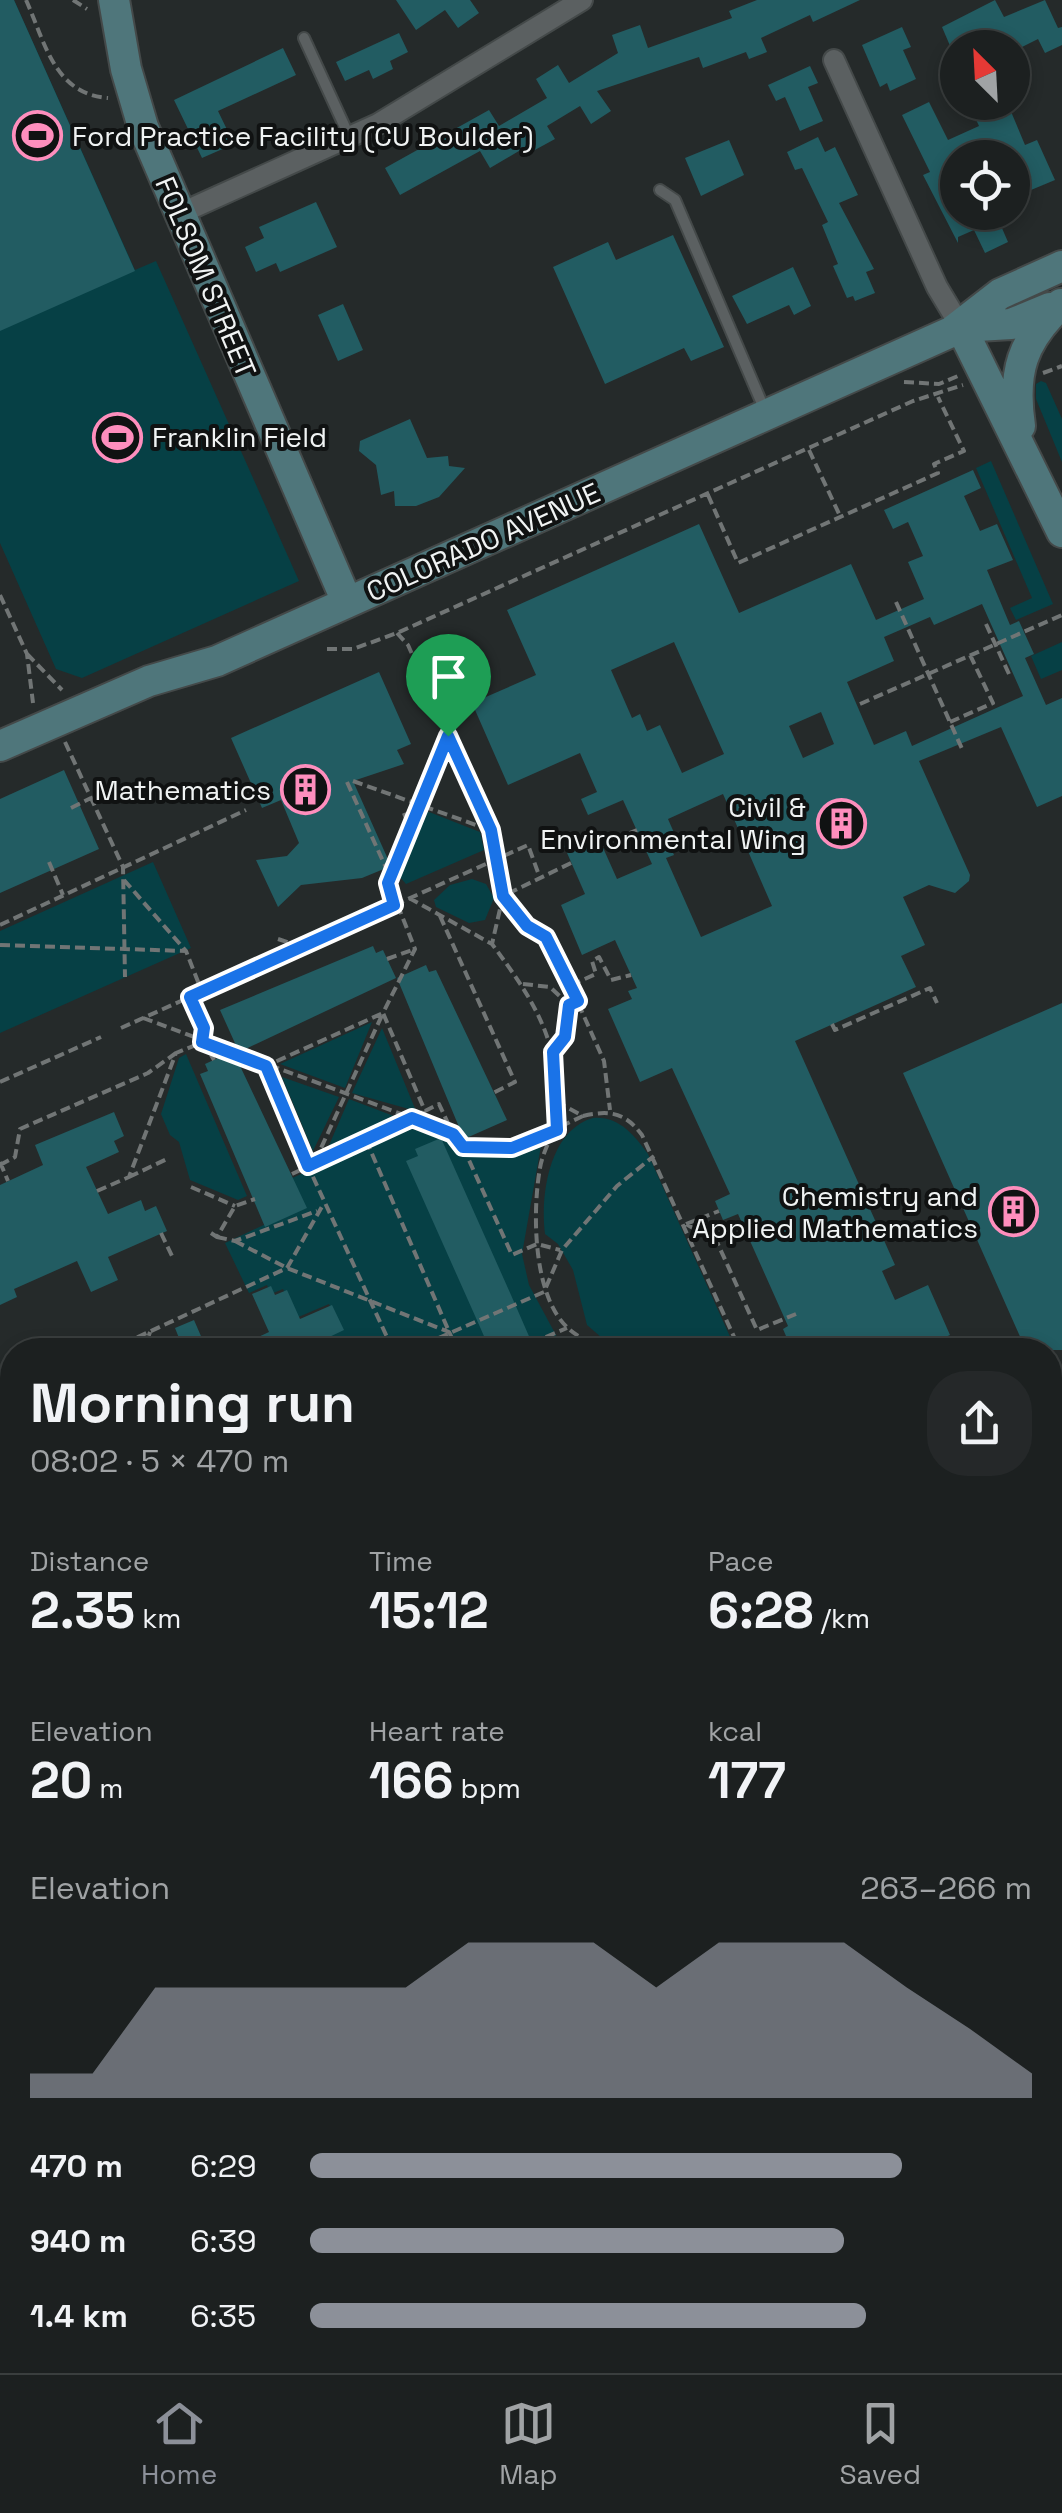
<!DOCTYPE html>
<html lang="en">
<head>
<meta charset="utf-8">
<style>
	:root { --surface:#1c2020; --page:#252829; --text:#f1f3f6; --muted:#a0a3a5; --line:#3a3e3e; --accent:#8c9099 }
	body { margin:0; font-family:"Space Grotesk",sans-serif; background:var(--page); color:var(--text); height:100vh; display:flex; flex-direction:column; font-size:38px; white-space:nowrap }
	* { box-sizing:border-box; margin:0 }
	p { font-size:32px; color:var(--muted) }
	.icon { flex:none; width:55px; height:55px; fill:none; stroke:currentColor; stroke-width:2; stroke-linecap:round; stroke-linejoin:round }
	.map { position:relative; flex:1; overflow:hidden }
	.drawer { position:absolute; left:0px; top:1338px; width:1062px; height:1038px; display:flex; flex-direction:column; background:var(--surface); border-radius:40px 40px 0 0; box-shadow:0 5px 15px #0003,0 0 0 2px var(--line) }
	.drawer>* { flex:none }
	.needle { width:65px; rotate:336deg }
	.buttons { position:absolute; left:940px; top:30px; display:grid; gap:20px }
	.buttons a { display:grid; place-items:center; width:90px; height:90px; border-radius:50%; background:var(--surface); box-shadow:0 5px 15px #0003,0 0 0 2px var(--line); font-size:50px }
	.pin { position:absolute; display:grid; place-items:center; width:85px; height:85px; color:#fff; margin:-102px -42px; border-radius:50% 50% 50% 0; rotate:-45deg; box-shadow:0 0 10px #0007 }
	.pin .icon { rotate:45deg }
	.round { display:grid; place-items:center; flex:none; width:105px; height:105px; border-radius:40px; background:var(--page) }
	.summary { display:flex; align-items:center; justify-content:space-between; height:170px; padding:0 30px }
	h1 { font-size:55px; font-weight:800; line-height:75px }
	.metrics { display:grid; grid-template-columns:repeat(3,1fr); gap:15px; height:170px; padding:10px 30px }
	.metrics div { display:grid; align-content:center }
	.metrics b { font-size:50px; font-weight:800 }
	.metrics small { font-size:28px; font-weight:400 }
	.metrics p { font-size:28px }
	.chart { height:280px; padding:20px 30px }
	.chart p { display:flex; justify-content:space-between }
	.chart svg { width:100%; height:180px; margin-top:10px; fill:var(--accent); opacity:.7 }
	ul { padding:0 30px; list-style:none; font-size:32px }
	li { display:grid; grid-template-columns:160px 120px 1fr; align-items:center; height:75px }
	li i { height:25px; border-radius:12px; background:var(--accent) }
	.menu { display:flex; justify-content:space-around; align-items:center; height:140px; border-top:2px solid var(--line); background:var(--surface); font-size:28px; color:var(--muted) }
	.menu a { display:grid; justify-items:center; gap:5px }
	.menu .current { color:var(--accent) }
	.map>svg:first-child { display:block }
</style>
</head>
<body>
<div class="map">
<svg width="1062" height="2373" viewBox="0 0 1062 2373">
	<rect width="100%" height="100%" fill="#252a2a"/>
	<!-- green -->
	<path fill="#064045" d="M0,0H14L135,270L156,261L299,581L82,678L56,669L0,543Z
		M1041,381L1046,383L1062,419V462L1036,399V384Z
		M991,461L1053,604L1016,620L1010,608L1032,598L976,468Z
		M1062,642V670L1041,679L1031,656Z
		M424,810L480,832L484,850L406,884L399,876Z
		M153,862L191,948L0,1033V931Z
		M472,879L486,884L494,898L485,920L469,923L436,907L434,900L450,885Z
		M372,1022L345,1088L280,1064Z
		M382,1028L416,1111L352,1093Z
		M186,1054L247,1196L238,1200L190,1180L179,1142L170,1135L161,1114L179,1058Z
		M282,1077L339,1097L313,1151Z
		M349,1099L399,1118L327,1150Z
		M593,1118C619,1116 634,1135 648,1154L736,1350H616L587,1325L573,1270L558,1244L545,1234C540,1196 549,1130 593,1118Z
		M407,1127L473,1150L506,1152L542,1140L522,1254L529,1285L564,1350H309L319,1338L340,1329L329,1304L296,1318L283,1289L271,1294L267,1285L249,1293L225,1243L302,1207L290,1179Z
		M0,1400L10,1413L5,1429L12,1436V1659L0,1665Z
		M1062,2029V2116L1050,2121V2034Z
		M1062,2315V2373H1045L1039,2363L1050,2362V2324Z"/>
	<!-- building -->
	<path fill="#225c62" fill-rule="evenodd" d="M0,0H14L135,271L0,331Z
		M396,0H470L479,13L458,28L445,10L416,30Z
		M757,0H860L813,22L810,15L761,38L767,52L749,59L746,52L703,68L699,57L597,91L611,111L591,124L580,106L547,126L555,139L533,151L529,145L490,168L480,151L400,195L385,168L489,110L499,126L547,98L536,79L558,65L569,83L618,53L612,35L640,25L648,48L732,18L729,11Z
		M995,0L1004,17L1045,0L1058,28L1062,27V45L1045,53L1038,39L1020,48H951L942,27Z
		M902,27L911,47L903,50L916,79L890,91L887,83L880,87L862,45Z
		M399,33L408,52L390,61L393,69L373,79L369,70L345,81L336,62Z
		M283,48L296,75L218,111L234,144L202,158L174,100Z
		M810,66L818,83L808,87L823,121L800,131L785,97L776,101L768,85Z
		M929,102L948,140L979,126L973,113L997,102H1007L1025,145L1037,140L1055,180L1012,198V158H993L988,146L948,164L958,185V212H995L1008,242L985,253L974,230L958,237V243L923,175L930,172L902,115Z
		M818,137L825,152L835,147L858,195L839,203L874,269L866,272L875,293L855,301L853,296L847,298L833,266L838,264L822,225L828,222L802,168L795,170L787,152Z
		M729,140L744,175L701,196L685,158Z
		M316,202L337,247L280,272L276,263L256,272L245,247L264,238L259,227Z
		M673,235L724,347L691,361L684,348L605,384L553,267L608,242L616,260Z
		M793,267L811,306L794,315L789,305L747,324L732,296Z
		M343,304L363,350L338,361L318,315Z
		M410,419L427,458L448,456L449,466L465,468L439,497L416,506H395L394,491L381,495L376,465L359,451L360,441Z
		M973,470L981,488L964,496L980,531L997,524L1013,560L987,570L1010,625L1019,621L1034,654L1025,658L1046,705L1062,698V796L1037,807L1001,727L919,761L970,875L969,881L955,893L929,885L903,897L925,945L901,956L916,987L795,1041L895,1265L882,1271L895,1300L928,1285L950,1335L917,1350H792L783,1329L788,1326L738,1214L723,1220L715,1201L730,1194L672,1068L640,1082L608,1009L632,999L628,991L637,988L615,940L582,955L561,905L585,894L564,846L596,832L617,879L652,864L623,800L588,815L581,799L597,792L580,753L508,785L472,703L536,675L507,610L699,524L739,613L851,564L876,620L924,599L908,562L923,556L908,522L893,529L884,510ZM982,604L1023,696L912,746L906,731L874,745L847,682L894,661L884,637L930,617L934,625ZM674,642L724,754L682,773L660,725L647,731L640,714L632,718L611,670ZM821,712L834,744L803,758L789,726ZM723,794L772,906L701,937L666,858L674,855L667,839L675,835L668,819Z
		M379,672L411,744L397,750L404,764L353,781L391,866L362,878L301,885L278,907L256,860L287,856L299,843L281,800L262,808L231,738Z
		M64,770L99,849L0,893V799Z
		M373,946L376,953L383,950L396,978L239,1052L220,1010Z
		M426,965L429,972L436,970L507,1120L464,1139L397,978Z
		M1062,1003V1350H1026L903,1073Z
		M233,1051L307,1208L265,1227L200,1074L208,1071L205,1064Z
		M114,1112L124,1136L114,1141L119,1152L86,1167L108,1214L141,1200L145,1211L156,1206L167,1231L108,1257L118,1280L91,1292L77,1261L14,1289L17,1297L0,1305V1185L43,1165L35,1145Z
		M441,1138L511,1295L535,1350H490L480,1327L406,1161L418,1156L415,1149Z
		M271,1286L275,1295L287,1290L300,1319L332,1305L344,1330L323,1340L326,1346L316,1350H231L269,1332L252,1294Z
		M194,1320L207,1350H152L179,1338L175,1328Z"/>
	<g fill="none" stroke-linecap="round" stroke-linejoin="round">
		<defs>
			<path id="lane" d="M304,38L349,136
				M660,190L675,200L766,413
				M20,2362L25,2373"/>
			<path id="street" d="M834,60L937,287L961,327
				M179,214L378,124L582,0
				M1050,2000L1062,1994
				M972,2362L986,2373"/>
			<path id="secondary" d="M114,0L126,69L143,127L347,602
				M961,327L1062,532
				M961,327L1011,324L1050,308
				M1020,426C1012,372 1022,341 1061,304
				M0,746L149,681L217,661L951,332L1000,294L1062,266
				M1050,1718L1062,1691"/>
			<path id="primary" d="M0,2308L12,2310
				M0,2340L12,2343
				M139,2362L195,2366L301,2362
				M623,2362L679,2373
				M747,2362L783,2373"/>
		</defs>
		<!-- lane casing -->
		<use href="#lane" stroke="#444949" stroke-width="14"/>
		<!-- street casing -->
		<use href="#street" stroke="#444949" stroke-width="24"/>
		<!-- secondary casing -->
		<use href="#secondary" stroke="#444949" stroke-width="34"/>
		<!-- primary casing -->
		<use href="#primary" stroke="#444949" stroke-width="34"/>
		<!-- path -->
		<path stroke="#717575" stroke-width="4" stroke-dasharray="10 5" stroke-linecap="butt" d="M26,0C45,42 54,94 108,98
			M73,0L87,9
			M1043,373L1062,366
			M904,382L939,384L958,376
			M809,450L841,518
			M708,495L738,563L938,473L934,464L964,451L938,397
			M0,595L27,654L33,703
			M896,602L963,751
			M986,624L1009,674
			M397,633L408,645L491,830L503,896L492,944C532,998 556,1034 559,1103C560,1129 544,1144 540,1168C532,1213 533,1298 569,1329C578,1337 591,1343 601,1350
			M327,649H353L397,633L913,401L963,385
			M27,654L62,690
			M860,704L1062,615
			M950,722L993,703L970,655
			M448,738L389,883L415,949L383,1013L425,1111L439,1104L453,1134
			M65,742L123,867L125,977
			M353,781L490,830
			M347,782L387,870L393,867
			M71,808L91,798
			M404,813L409,827
			M602,845L637,830
			M49,862L63,895
			M571,863L503,896L527,926L546,937L570,985L604,1061L610,1110
			M124,880L186,951
			M409,898L492,944
			M440,916L515,1082L491,1094
			M0,925L246,810
			M278,939L302,947
			M0,945L186,951L202,992
			M387,959L415,949
			M523,984L550,987L569,1005L565,1037L553,1051
			M571,985L596,974L592,961L599,957L611,980L631,975
			M143,1018L412,1118L453,1134L463,1147L512,1149L583,1116L561,1104
			M832,1024L835,1030L930,988L937,1003
			M121,1028L528,845L540,878
			M203,1042L214,1060
			M0,1082L101,1037
			M583,1116C609,1110 625,1112 642,1135L740,1350
			M366,1140L457,1350
			M463,1147L512,1255L537,1244L560,1250
			M0,1162L8,1181
			M0,1165L15,1157L20,1129L148,1073L176,1053
			M308,1166L266,1066L383,1013L316,1159L308,1166L393,1350
			M292,1174L423,1112
			M129,1177L167,1159
			M191,1187L235,1206
			M97,1191L129,1177L176,1053L203,1042L204,1028L190,997
			M686,1224L717,1242L757,1330L796,1314
			M686,1224L719,1211
			M161,1233L174,1260
			M211,1233L217,1237L235,1206L255,1199
			M217,1237L235,1241L317,1211
			M235,1241L287,1268L449,1332L442,1350
			M532,1343L567,1328
			M320,1348V1350
			M110,1350L287,1268L324,1203
			M144,1350L150,1332
			M411,1350L544,1292L562,1250L617,1186L654,1156
			M764,1350L788,1340
			M0,1383L12,1382
			M1050,1493L1062,1487
			M1051,1669L1062,1646
			M7,1695L12,1697
			M1050,1813L1062,1837
			M0,1818L12,1813
			M1050,1913L1056,1908
			M1050,1946L1062,1958
			M0,1970L12,1964
			M0,2015L12,2004
			M1050,2030L1062,2024
			M0,2042L12,2045
			M1050,2167L1062,2194
			M1050,2217L1062,2212
			M0,2223L12,2225
			M6,2224L12,2234
			M0,2276L12,2281
			M1050,2316L1062,2310
			M938,2362L953,2373
			M1035,2362L1037,2373
			M891,2373L896,2362"/>
		<!-- lane -->
		<use href="#lane" stroke="#5b6061" stroke-width="10"/>
		<!-- street -->
		<use href="#street" stroke="#5b6061" stroke-width="20"/>
		<!-- secondary -->
		<use href="#secondary" stroke="#4f767b" stroke-width="30"/>
		<!-- primary -->
		<use href="#primary" stroke="#428d95" stroke-width="30"/>
	</g>
	<g fill="none" stroke-linecap="round" stroke-linejoin="round">
		<defs>
			<path id="route" d="M448,736L491,830L503,896L527,926L546,937L578,1001L569,1005L565,1037L553,1052L557,1130L512,1148L463,1147L453,1134L412,1118L308,1166L266,1066L202,1042L204,1028L190,997L394,905L388,883Z"/>
		</defs>
		<!-- route casing -->
		<use href="#route" stroke="#fff" stroke-width="20"/>
		<!-- route -->
		<use href="#route" stroke="#1a73e8" stroke-width="12"/>
	</g>
	<!-- icons -->
	<defs>
		<symbol id="stadium-ring" viewBox="-11 -11 22 22"><circle r="9.5" fill="#101212" stroke="#fe8ebd" stroke-width="1.5"/><path d="M0-5a6.5 5 0 1 0 0 10a6.5 5 0 1 0 0-10ZM-3.5-1.8h7v3.6h-7Z" fill="#fe8ebd"/></symbol>
		<symbol id="building-ring" viewBox="-11 -11 22 22"><circle r="9.5" fill="#101212" stroke="#fe8ebd" stroke-width="1.5"/><path d="M-4-6H4V6H1V3H-1V6H-4ZM-2.5-4.3h1.7v1.8h-1.7ZM.8-4.3h1.7v1.8H.8ZM-2.5-1h1.7V.8h-1.7ZM.8-1h1.7V.8H.8Z" fill="#fe8ebd"/></symbol>
	</defs>
	<g fill-rule="evenodd">
		<use href="#stadium-ring" x="10" y="108" width="55" height="55"/>
		<use href="#stadium-ring" x="90" y="410" width="55" height="55"/>
		<use href="#building-ring" x="278" y="762" width="55" height="55"/>
		<use href="#building-ring" x="814" y="796" width="55" height="55"/>
		<use href="#building-ring" x="986" y="1184" width="55" height="55"/>
	</g>
	<g text-anchor="middle" dominant-baseline="central" stroke-width="8" stroke-linejoin="round" paint-order="stroke">
		<!-- poi labels -->
		<g font-size="28" fill="#f0f3f3" stroke="#101212" text-anchor="end">
			<text x="72" y="136" text-anchor="start">Ford Practice Facility (CU Boulder)</text>
			<text x="152" y="437" text-anchor="start">Franklin Field</text>
			<text x="271" y="790">Mathematics</text>
			<text x="806" y="807">Civil &amp;<tspan x="806" dy="32">Environmental Wing</tspan></text>
			<text x="978" y="1196">Chemistry and<tspan x="978" dy="32">Applied Mathematics</tspan></text>
		</g>
		<!-- street labels -->
		<g font-size="28" fill="#f0f3f3" stroke="#101212">
			<text transform="translate(206 277) rotate(67)">FOLSOM STREET</text>
			<text transform="translate(483 542) rotate(-24)">COLORADO AVENUE</text>
		</g>
	</g>
</svg>
<div class="buttons">
<a><svg class="needle" viewBox="-14 -14 28 28"><path d="M0-13l5 13h-10z" fill="#e53935"/><path d="M0 13l5-13h-10z" fill="#a0a3a5"/></svg></a>
<a><svg class="icon" aria-label="locate" viewBox="0 0 24 24"><circle cx="12" cy="12" r="6"/><path d="M12 2v4M12 18v4M2 12h4M18 12h4"/></svg></a>
</div>
<div class="pin" style="left:448px;top:736px;background:#1e9e55"><svg class="icon" aria-label="arrive" viewBox="0 0 24 24"><path d="M6 21V4h12l-3 4 3 4H6"/></svg></div>
<section class="drawer">
<div class="summary"><div><h1>Morning run</h1><p>08:02 · 5 × 470 m</p></div><a class="round"><svg class="icon" aria-label="share" viewBox="0 0 24 24"><path d="M12 15V3M7 8l5-5 5 5M5 13v7h14v-7"/></svg></a></div>
<div class="metrics">
<div><p>Distance</p><b>2.35<small> km</small></b></div>
<div><p>Time</p><b>15:12</b></div>
<div><p>Pace</p><b>6:28<small> /km</small></b></div>
</div>
<div class="metrics">
<div><p>Elevation</p><b>20<small> m</small></b></div>
<div><p>Heart rate</p><b>166<small> bpm</small></b></div>
<div><p>kcal</p><b>177</b></div>
</div>
<div class="chart"><p><span>Elevation</span>263–266 m</p>
<svg viewBox="0 0 160 44" preserveAspectRatio="none"><path d="M0 44V38L10 38L20 17L30 17L40 17L50 17L60 17L70 6L80 6L90 6L100 17L110 6L120 6L130 6L140 17L150 27L160 38V44z"/></svg>
</div>
<ul>
<li><b>470 m</b>6:29<i style="width:82%"></i></li>
<li><b>940 m</b>6:39<i style="width:74%"></i></li>
<li><b>1.4 km</b>6:35<i style="width:77%"></i></li>
</ul>
</section>
</div>
<nav class="menu">
<a class="current"><svg class="icon" aria-label="home" viewBox="0 0 24 24"><path d="M3 11l9-7 9 7M6 9v11h12V9"/></svg>Home</a>
<a><svg class="icon" aria-label="map" viewBox="0 0 24 24"><path d="M3 6l6-2 6 2 6-2v14l-6 2-6-2-6 2zM9 4v14M15 6v14"/></svg>Map</a>
<a><svg class="icon" aria-label="saved" viewBox="0 0 24 24"><path d="M7 4h10v16l-5-4-5 4z"/></svg>Saved</a>
</nav>
</body>
</html>
